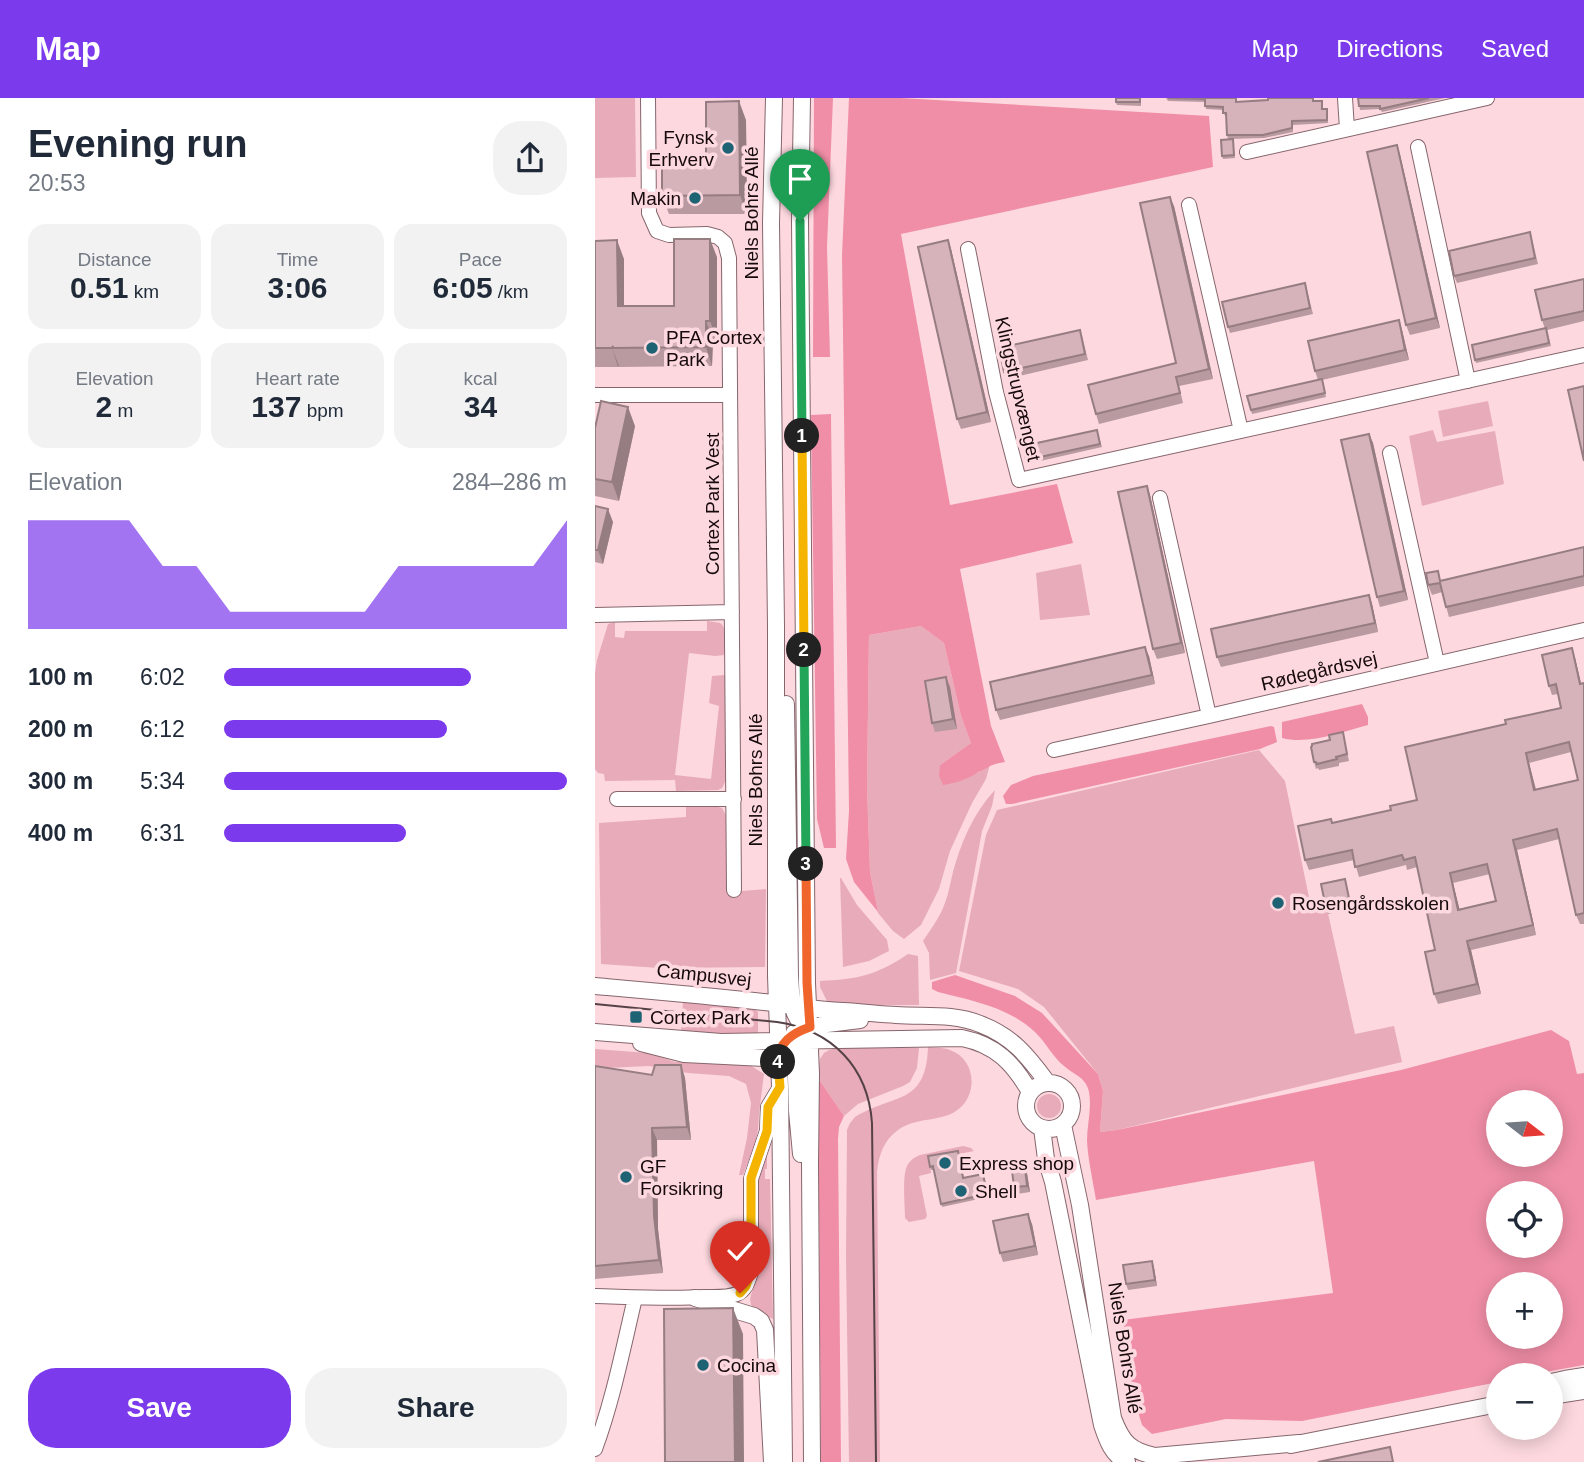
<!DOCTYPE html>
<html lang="en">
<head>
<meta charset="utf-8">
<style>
	:root { --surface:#fff; --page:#f2f2f3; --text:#1f2937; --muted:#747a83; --accent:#7c3aed }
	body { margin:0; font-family:Helvetica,sans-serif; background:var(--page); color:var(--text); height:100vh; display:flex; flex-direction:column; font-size:26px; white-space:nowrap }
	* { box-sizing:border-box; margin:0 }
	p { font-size:23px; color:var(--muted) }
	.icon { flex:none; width:38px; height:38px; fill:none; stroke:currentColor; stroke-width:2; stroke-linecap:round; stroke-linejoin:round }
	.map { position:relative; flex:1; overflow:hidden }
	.drawer { display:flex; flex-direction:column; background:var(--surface); width:595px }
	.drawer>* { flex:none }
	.needle { width:46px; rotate:107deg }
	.buttons { position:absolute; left:891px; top:992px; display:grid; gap:14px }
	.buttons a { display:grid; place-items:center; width:77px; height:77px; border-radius:50%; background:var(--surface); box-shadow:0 4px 18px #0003; font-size:35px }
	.pin { position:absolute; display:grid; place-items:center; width:60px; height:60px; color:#fff; margin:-72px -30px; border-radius:50% 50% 50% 0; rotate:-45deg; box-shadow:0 0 7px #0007 }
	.pin .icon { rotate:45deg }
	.km { position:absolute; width:35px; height:35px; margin:-18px; border-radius:50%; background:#222; color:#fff; font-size:19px; line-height:35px; text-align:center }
	.round { display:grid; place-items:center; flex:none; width:74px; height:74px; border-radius:28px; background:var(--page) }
	.summary { display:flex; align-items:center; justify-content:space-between; height:119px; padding:0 28px }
	h1 { font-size:38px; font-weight:600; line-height:52px }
	.figures { display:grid; grid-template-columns:repeat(3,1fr); gap:10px; height:119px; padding:7px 28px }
	.figures div { display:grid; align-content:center; border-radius:18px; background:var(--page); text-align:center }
	.figures b { font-size:30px; font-weight:600 }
	.figures small { font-size:19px; font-weight:400 }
	.figures p { font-size:19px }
	.chart { height:196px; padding:14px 28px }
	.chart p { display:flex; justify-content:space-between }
	.chart svg { width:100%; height:126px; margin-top:7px; fill:var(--accent); opacity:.7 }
	.button { display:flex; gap:14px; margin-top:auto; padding:14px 28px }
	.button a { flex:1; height:80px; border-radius:28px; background:var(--accent); color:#fff; font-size:28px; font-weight:600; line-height:80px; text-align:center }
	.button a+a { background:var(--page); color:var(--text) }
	ul { padding:0 28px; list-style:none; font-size:23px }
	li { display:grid; grid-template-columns:112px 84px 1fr; align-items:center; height:52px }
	li i { height:18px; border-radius:9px; background:var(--accent) }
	header { display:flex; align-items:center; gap:42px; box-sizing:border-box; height:98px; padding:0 35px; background:var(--accent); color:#fff }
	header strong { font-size:33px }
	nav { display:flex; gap:38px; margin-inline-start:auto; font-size:24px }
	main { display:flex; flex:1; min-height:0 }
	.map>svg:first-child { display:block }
</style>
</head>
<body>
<header>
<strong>Map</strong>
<nav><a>Map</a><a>Directions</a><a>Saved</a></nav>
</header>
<main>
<section class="drawer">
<div class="summary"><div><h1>Evening run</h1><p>20:53</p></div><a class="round"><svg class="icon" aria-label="share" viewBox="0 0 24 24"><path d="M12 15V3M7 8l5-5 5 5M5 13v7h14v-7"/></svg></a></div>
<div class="figures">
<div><p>Distance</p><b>0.51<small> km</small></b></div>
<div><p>Time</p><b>3:06</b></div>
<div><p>Pace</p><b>6:05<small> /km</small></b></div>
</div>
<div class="figures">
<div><p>Elevation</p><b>2<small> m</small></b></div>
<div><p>Heart rate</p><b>137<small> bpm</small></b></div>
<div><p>kcal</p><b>34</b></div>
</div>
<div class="chart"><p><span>Elevation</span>284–286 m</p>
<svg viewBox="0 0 160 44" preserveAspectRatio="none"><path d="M0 44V6L10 6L20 6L30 6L40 22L50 22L60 38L70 38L80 38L90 38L100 38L110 22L120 22L130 22L140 22L150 22L160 6V44z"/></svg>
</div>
<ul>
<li><b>100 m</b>6:02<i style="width:72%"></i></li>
<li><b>200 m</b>6:12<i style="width:65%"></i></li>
<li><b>300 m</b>5:34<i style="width:100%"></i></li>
<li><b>400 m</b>6:31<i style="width:53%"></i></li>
</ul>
<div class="button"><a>Save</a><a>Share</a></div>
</section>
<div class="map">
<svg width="989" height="1364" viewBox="0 0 989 1364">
	<rect width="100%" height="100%" fill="#fdd8df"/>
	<!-- green -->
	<path fill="#e8abb9" d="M0,0H40L41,79L0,80Z
		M893,303L898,328L848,339L843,313Z
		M838,332L842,344L900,333L909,386L827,408L814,338Z
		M486,466L495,517L445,522L441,475Z
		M112,523C115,524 123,524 125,525C133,530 130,548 129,557L120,558L94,555L80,677L116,681L124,608L114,605L117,578L130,577L131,682L127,690L123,692L81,693L80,682L10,683L9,676L3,675L0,671V575L2,562L13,526L20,524V539L29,540L30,533H112Z
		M326,528L349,545L366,618L376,645L345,667L383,675L395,666L391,681L377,705L355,753L344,791L326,827L309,841L298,833L283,815L275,774L272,689L274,537Z
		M664,652L690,683L717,814L732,811L760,936L799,928L807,964L522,1032L505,1034L508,993L503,976L449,909L423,891L364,873L391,737L402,712Z
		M400,692L397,708L387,733L361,875L335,882L334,855L328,843C335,832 343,822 348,810C353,799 355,786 358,774C366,744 379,714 400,692Z
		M91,708H120L127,710L133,721L132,792L147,793L171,791L170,869L64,870L6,866L4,725L91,719Z
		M246,780L262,807L292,842L294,853L274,863L248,869L245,780Z
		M313,856L323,858L324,907H241L232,903L225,889V883C263,881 280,878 313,856Z
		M88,904L160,911L163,914V935L161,937H134L86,934Z
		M245,949L324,950L322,970L315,984L308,988L263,1006L249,1018L223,980L225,961L229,955L234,952Z
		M333,949C340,950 348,949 355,952C379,960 384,993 365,1010C348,1025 322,1018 303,1032C288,1043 284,1057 282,1074L285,1364H254L251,1158L252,1032L255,1025L260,1019C299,995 331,1008 333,949Z
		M0,951L53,955L80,964L153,966L169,976L164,1015L163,1031L160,1047L148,1077H144L152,1040L156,1005L151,986L134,978L93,975L54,968L11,970L0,976Z
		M442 1008a12 12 0 1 1 24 0a12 12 0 1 1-24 0Z
		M368,1048L376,1050L379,1053L334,1062L336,1075L324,1078L332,1118L330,1121L314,1124L310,1120C310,1108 307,1078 312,1068C315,1062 320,1059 325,1057Z
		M172,1052V1071H170V1081H175L178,1221L162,1213L156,1207L155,1201L161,1179L159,1094Z"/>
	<!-- forest -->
	<path fill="#f08ea7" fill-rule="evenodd" d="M219,0H238L232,149L235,259H218Z
		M254,0H306L614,18L618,69L306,136L355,407L462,386L478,445L365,471L396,628L410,664C396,666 394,669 382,675C371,682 360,685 348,687L344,678L345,667L376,645L366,618L349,545L326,528L274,537L272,689L275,774L283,814L259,784L251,761L254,713L247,157Z
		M236,316L241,750H229L222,721L216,317Z
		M767,606L773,619V627C746,634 714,647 687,640V624Z
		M676,628L679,629L682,644L665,651L417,706H411L408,698L416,687L438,678Z
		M360,877L420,898L447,915L503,976L508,993L505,1034L522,1032L806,972L956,932L974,943L982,976L989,975V1267L934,1277L903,1278V1284L707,1323L631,1321L557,1336L547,1327L538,1297L528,1222L738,1195L719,1063L501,1102C498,1083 493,1062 492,1043C492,1026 497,1011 494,994C491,979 479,977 469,968C458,959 451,945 441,935C414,909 378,903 343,894L337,891V884ZM903,1004H956V1057H903ZM903,1096H956V1148H903ZM956,1186V1239H903V1186Z
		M223,980L249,1018L244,1029L243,1041L246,1364H226Z"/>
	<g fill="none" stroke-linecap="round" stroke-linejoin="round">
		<defs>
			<path id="minor" d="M53,0L54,115L62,133L74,137L112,136L123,139L130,145L134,160L139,792
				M750,0L752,31
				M823,49L873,283
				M652,54L892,0
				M594,107L646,333
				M373,151L401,294L424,382L989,257
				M0,297H135
				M795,355L842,565
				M565,400L614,618
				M0,517L137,514
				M459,652L614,618L989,532
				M22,701H139
				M0,1198C37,1199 73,1201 109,1199C120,1199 132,1200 142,1196C151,1192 153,1183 156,1174V1081L172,1033L173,1009L185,989
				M0,1351C18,1302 28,1251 40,1200"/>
			<path id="tertiary" d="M179,0L176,125L181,528V878L185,989L189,1364
				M207,0L205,123L212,885L216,975L215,1065L217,1364
				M191,606L195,878C197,902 194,923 219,934
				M0,888C56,893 113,898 169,904C196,907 222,912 248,913C266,914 284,916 301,917C330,919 358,915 385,926C417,938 433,958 452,984
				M208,931L232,926L265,922
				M0,934L126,944L367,940C401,947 418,965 435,994
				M199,935L200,943L202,1013L206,1056
				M46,945L89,956L170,960L179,965L184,973
				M431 1008a23 23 0 1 1 46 0a23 23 0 1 1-46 0Z
				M468,1027L485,1107L518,1320C527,1344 535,1353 560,1358L704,1345
				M447,1030L451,1061L458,1084L507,1327C512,1342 517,1357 532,1364
				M100,1200L159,1218L166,1223L170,1232L177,1364
				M956,1284L970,1281L989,1278
				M956,1298L989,1293
				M696,1347L903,1306"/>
		</defs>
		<!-- minor casing -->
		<use href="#minor" stroke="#86666d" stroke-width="16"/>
		<!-- tertiary casing -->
		<use href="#tertiary" stroke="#86666d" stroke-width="18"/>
		<!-- minor -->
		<use href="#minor" stroke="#fff" stroke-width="14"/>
		<!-- tertiary -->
		<use href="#tertiary" stroke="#fff" stroke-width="16"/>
		<!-- tram -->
		<path stroke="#544246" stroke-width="2" d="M0,906L182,924C237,932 273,969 277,1025L281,1364"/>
	</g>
	<!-- wall -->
	<path fill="#b89aa0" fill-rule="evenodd" d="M546,0V8L522,7L521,4Z
		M571,0H642V4L673,2V0H719V3L728,6V11H732L733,25L698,27V34L669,40L633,41L632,37L631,18H630L628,12L611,11L610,4L573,3Z
		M763,0H850L787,14L785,11L765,12Z
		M151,22L152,116H74L67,98L111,66Z
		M638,41L640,60L628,61L627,58Z
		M805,57L845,230L815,237L811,227Z
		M579,108L618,281L584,288L588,305L504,326L501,316L581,265Z
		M937,141L943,166L862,185L859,178Z
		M353,142L356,151L396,324L366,331L362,321Z
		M0,143L29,161V208H79L122,159V241L118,242L117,268L24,269V268L23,269H0Z
		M989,181V223L952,232L956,248L881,265L880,262L950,231L947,222Z
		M710,185L718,216L635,235L633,229Z
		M804,222L807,232L814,262L727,282L731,299L657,316L652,298L723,282L720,273Z
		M487,238L493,262L411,281L409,274Z
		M40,328L24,403L0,398V330Z
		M502,332L507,349L432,366L431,362Z
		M774,336L778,345L813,502L785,509L782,499Z
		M552,388L555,397L590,555L562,561L558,551Z
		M0,408L18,424L8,466L0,464Z
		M989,449V488L854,519L847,494L837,497L833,487L847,482Z
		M774,497L777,506L783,534L626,569L622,559Z
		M554,558L560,586L405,622L401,612Z
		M980,560L986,585H989V826H985L981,817L964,741L922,752L941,837L876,852L886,896L843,906L839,896L840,852L822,769L812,772L811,767L764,779L759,762L714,772L710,762L738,725L796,712L822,702L911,626L966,610L963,596L957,597L954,588ZM976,654L983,682L941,691L934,665ZM895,776L901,803L864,811L858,785Z
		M355,589L362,631L340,634L337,625Z
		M748,634L754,663L744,665V668L724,672L723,670L721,671L719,664L735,642Z
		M750,781L757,811L733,816L731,810Z
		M86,967L90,980L96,1042H62L63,1131L68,1175L0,1181V968L57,977Z
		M363,1053L369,1080L388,1076L393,1099L347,1109L339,1072H336L335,1069Z
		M431,1069L435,1094L422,1096L419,1089Z
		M437,1126L443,1157L408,1164L405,1155Z
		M557,1163L559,1170L562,1188L533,1192L531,1186Z"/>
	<!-- shaded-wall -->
	<path fill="#967d82" d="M144,3L151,22L152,116L145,97Z
		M802,47L805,57L845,230L841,220Z
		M575,99L579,108L618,281L614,271Z
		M115,141L122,159V241L115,223Z
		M22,142L29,161V227L23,208Z
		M353,142L356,151L396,324L392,314Z
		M804,222L807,232L814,262L810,252Z
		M111,223L118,242L117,268L111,249Z
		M17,250L24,268L23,269Z
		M33,309L40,328L24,403L17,384Z
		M774,336L778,345L813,502L809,493Z
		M552,388L555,397L590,555L586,545Z
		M13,411L18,424L8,466L3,452Z
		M774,497L777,506L783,534L780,525Z
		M550,549L554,558L560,586L557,577Z
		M977,550L980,560L988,595L985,586Z
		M351,579L355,589L362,631L358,621Z
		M931,655L934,665L943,701L939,692Z
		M918,742L922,752L941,837L938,827Z
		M855,775L858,785L867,821L863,812Z
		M872,843L876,852L886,896L882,886Z
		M86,967L90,980L96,1042L92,1029Z
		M57,1030L62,1042L63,1131L68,1175L64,1162L59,1118Z
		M429,1062L431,1069L435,1094L432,1088Z
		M433,1116L437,1126L443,1157L440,1148Z
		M557,1163L559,1170L562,1188L560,1182Z
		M138,1210L148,1236L149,1364H140Z"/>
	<!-- building -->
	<path fill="#d6b3ba" stroke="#967d82" stroke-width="2" fill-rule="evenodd" d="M521,0H545V4H521Z
		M573,0H641V4L673,2V0H718V3H727V11H732V22L697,23V30L668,37H632L631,15H628V9L610,8V1Z
		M763,0H834L785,11V8H764Z
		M144,3L145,97L67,98V66H111V4Z
		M638,41L639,57L627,58L626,42Z
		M802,47L841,220L811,227L772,54Z
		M575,99L614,271L581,279L585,295L501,316L493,287L581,265L545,105Z
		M935,134L940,160L859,178L854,153Z
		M79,141H115V223H111V249L18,250V248L17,250H0V143L22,142L23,208H79Z
		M353,142L392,314L362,321L323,149Z
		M989,181V213L947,222L940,192Z
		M710,185L715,210L633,229L627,204Z
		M804,222L810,252L720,273L713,243Z
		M951,230L954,245L880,262L877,247Z
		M485,232L490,256L409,274L404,250Z
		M727,281L730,295L656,312L652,298Z
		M989,288V363L973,292Z
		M6,303L33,309L17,384L0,381V330Z
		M502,332L505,346L431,362L428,348Z
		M774,336L809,493L782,499L746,342Z
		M552,388L586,545L558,551L523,394Z
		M0,408L13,411L3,452H0Z
		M989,449V478L851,509L845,485L833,487L831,475L843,473L845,483Z
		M774,497L780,525L622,559L616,531Z
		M550,549L557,577L401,612L395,584Z
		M977,550L985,586L989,585V815L981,817L962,731L918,742L938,827L872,843L882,886L839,896L830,854L840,852L820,759L809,762L807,757L760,769L757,752L710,762L703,728L736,721L737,725L796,712L795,708L822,702L810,649L911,626L910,622L966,610L961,586L954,588L947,557ZM974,644L983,682L939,692L931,655ZM892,766L901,803L863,812L855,775Z
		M351,579L358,621L337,625L330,583Z
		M748,634L752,656L741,659L742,661L722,666L721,664H719L716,649L717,648V646L735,642L734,637Z
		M750,781L755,805L731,810L726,786Z
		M60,967H86L92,1029L57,1030L59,1118L64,1162L0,1168V968L57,977Z
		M363,1053L368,1080L388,1076L392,1096L346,1106L338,1068L335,1069L333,1058Z
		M429,1062L432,1088L419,1089L416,1064Z
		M433,1116L440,1148L405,1155L398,1123Z
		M557,1163L560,1182L531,1186L528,1167Z
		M138,1210L140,1364H70L69,1211Z
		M795,1349L798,1364H723Z"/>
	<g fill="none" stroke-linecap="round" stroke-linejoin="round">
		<defs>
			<path id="split-1" d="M205,123L207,338"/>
			<path id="split-2" d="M207,338L209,552"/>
			<path id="split-3" d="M209,552L211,766"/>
			<path id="split-4" d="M183,964C183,944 198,935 215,929L212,885L211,766"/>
			<path id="split-5" d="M145,1195L151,1188L156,1174V1080L172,1033L173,1009L185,989L183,964"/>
		</defs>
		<!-- split-1 casing -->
		<use href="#split-1" stroke="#fff" stroke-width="14"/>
		<!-- split-2 casing -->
		<use href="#split-2" stroke="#fff" stroke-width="14"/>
		<!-- split-3 casing -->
		<use href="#split-3" stroke="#fff" stroke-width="14"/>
		<!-- split-4 casing -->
		<use href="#split-4" stroke="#fff" stroke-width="14"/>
		<!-- split-5 casing -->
		<use href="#split-5" stroke="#fff" stroke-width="14"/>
		<!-- split-1 -->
		<use href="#split-1" stroke="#22a559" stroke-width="9"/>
		<!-- split-2 -->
		<use href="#split-2" stroke="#f5b400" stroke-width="9"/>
		<!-- split-3 -->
		<use href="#split-3" stroke="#22a559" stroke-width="9"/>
		<!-- split-4 -->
		<use href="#split-4" stroke="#f0652b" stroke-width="9"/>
		<!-- split-5 -->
		<use href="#split-5" stroke="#f5b400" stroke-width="9"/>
	</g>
	<!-- markers -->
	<g fill="#1d6373" stroke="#fdd8df" stroke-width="2.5">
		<circle cx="133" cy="50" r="7"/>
		<circle cx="100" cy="100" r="7"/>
		<circle cx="57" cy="250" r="7"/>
		<circle cx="683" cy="805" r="7"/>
		<rect x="34" y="912" width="14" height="14" rx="3.5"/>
		<circle cx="350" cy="1065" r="7"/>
		<circle cx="31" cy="1079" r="7"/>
		<circle cx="366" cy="1093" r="7"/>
		<circle cx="108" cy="1267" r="7"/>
	</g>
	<g text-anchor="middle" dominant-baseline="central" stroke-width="7" stroke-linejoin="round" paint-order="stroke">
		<!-- poi labels -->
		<g font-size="19" fill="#160a0d" stroke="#fdd8df" text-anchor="start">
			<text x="119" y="39" text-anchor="end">Fynsk<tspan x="119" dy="22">Erhverv</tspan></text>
			<text x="86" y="100" text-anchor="end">Makin</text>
			<text x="71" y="239">PFA Cortex<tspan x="71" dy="22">Park</tspan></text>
			<text x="697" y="805">Rosengårdsskolen</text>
			<text x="55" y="919">Cortex Park</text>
			<text x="364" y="1065">Express shop</text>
			<text x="45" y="1068">GF<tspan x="45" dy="22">Forsikring</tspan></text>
			<text x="380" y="1093">Shell</text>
			<text x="122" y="1267">Cocina</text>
		</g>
		<!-- street labels -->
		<g font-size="19" fill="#160a0d" stroke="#fdd8df">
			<text transform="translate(156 115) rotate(-90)">Niels Bohrs Allé</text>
			<text transform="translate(423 291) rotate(77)">Klingstrupvænget</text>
			<text transform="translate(117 406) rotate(-90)">Cortex Park Vest</text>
			<text transform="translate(724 573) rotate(-13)">Rødegårdsvej</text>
			<text transform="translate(160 682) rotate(-90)">Niels Bohrs Allé</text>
			<text transform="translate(109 877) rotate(6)">Campusvej</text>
			<text transform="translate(530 1250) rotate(81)">Niels Bohrs Allé</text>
		</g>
	</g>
</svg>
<div class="buttons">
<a><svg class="needle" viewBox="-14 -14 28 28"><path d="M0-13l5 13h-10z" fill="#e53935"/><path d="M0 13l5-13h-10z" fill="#747a83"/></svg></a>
<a><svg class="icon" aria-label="locate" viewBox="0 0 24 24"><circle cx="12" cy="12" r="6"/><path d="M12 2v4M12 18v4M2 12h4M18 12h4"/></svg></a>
<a>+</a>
<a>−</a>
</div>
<div class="pin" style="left:205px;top:123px;background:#1e9e55"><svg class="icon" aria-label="arrive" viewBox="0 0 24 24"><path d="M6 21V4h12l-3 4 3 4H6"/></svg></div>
<div class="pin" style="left:145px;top:1195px;background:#d93025"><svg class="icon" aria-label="check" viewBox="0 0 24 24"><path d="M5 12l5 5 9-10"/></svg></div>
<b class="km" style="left:207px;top:338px">1</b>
<b class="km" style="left:209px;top:552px">2</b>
<b class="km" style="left:211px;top:766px">3</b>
<b class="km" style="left:183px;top:964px">4</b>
</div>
</main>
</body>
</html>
